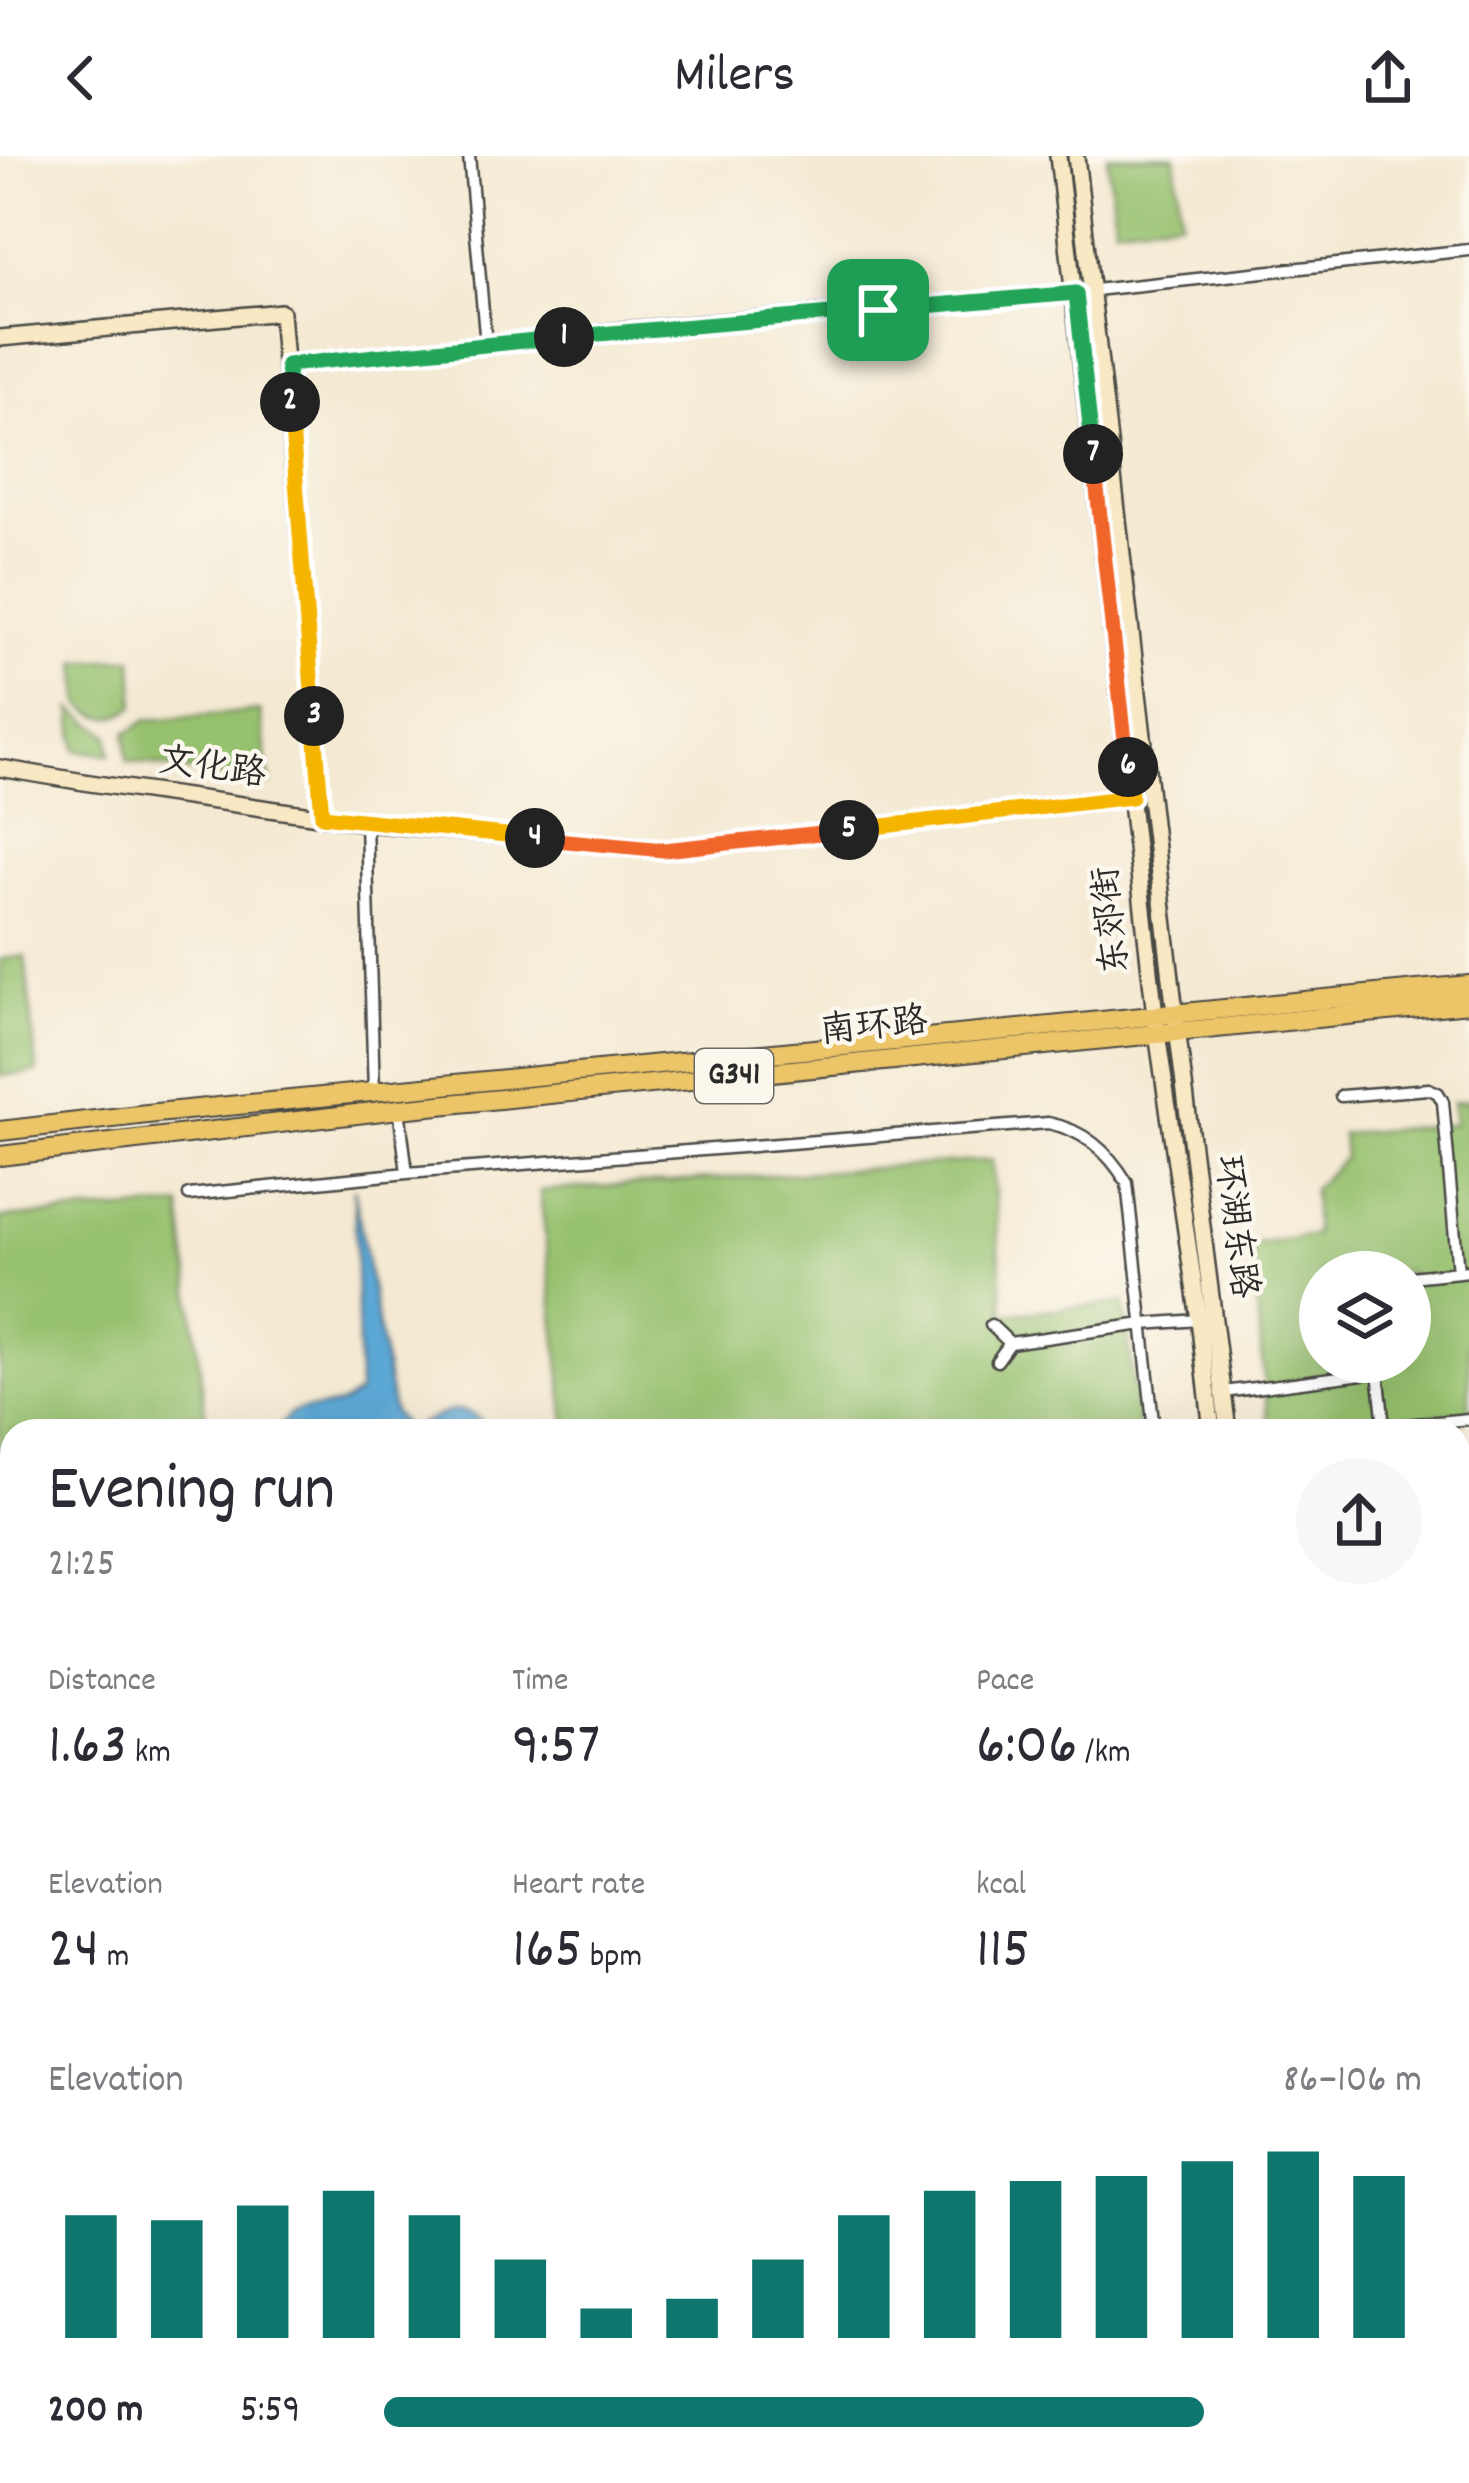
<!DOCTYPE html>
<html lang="en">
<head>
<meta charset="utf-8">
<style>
	:root { --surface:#fff; --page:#f7f7f7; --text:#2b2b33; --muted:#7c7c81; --accent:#0f766e }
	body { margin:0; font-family:Dekko,"LXGW WenKai TC",sans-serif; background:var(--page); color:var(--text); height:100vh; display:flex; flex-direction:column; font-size:45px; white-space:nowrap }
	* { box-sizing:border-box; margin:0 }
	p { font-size:39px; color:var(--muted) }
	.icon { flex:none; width:66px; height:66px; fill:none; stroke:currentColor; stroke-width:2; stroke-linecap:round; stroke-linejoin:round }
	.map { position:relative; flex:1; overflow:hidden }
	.sheet { position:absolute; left:0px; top:1263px; width:1470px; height:1065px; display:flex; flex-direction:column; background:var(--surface); border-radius:36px 36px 0 0; box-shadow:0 12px 48px #0002 }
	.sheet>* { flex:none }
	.controls { position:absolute; left:1299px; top:1095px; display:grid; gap:24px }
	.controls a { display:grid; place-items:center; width:132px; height:132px; border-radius:50%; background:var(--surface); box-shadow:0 12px 48px #0002; font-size:60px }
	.pin { position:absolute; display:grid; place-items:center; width:102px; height:102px; color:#fff; margin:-51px; border-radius:24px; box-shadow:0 6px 18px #0006 }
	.km { position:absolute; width:60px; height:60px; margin:-30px; border-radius:50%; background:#222; color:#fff; font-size:33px; line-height:60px; text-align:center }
	.round { display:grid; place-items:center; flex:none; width:126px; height:126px; border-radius:63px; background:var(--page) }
	.overview { display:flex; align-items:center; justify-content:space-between; height:204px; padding:0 48px }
	h1 { font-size:66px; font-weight:600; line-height:90px }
	.figures { display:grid; grid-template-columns:repeat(3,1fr); gap:18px; height:204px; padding:12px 48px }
	.figures div { display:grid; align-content:center }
	.figures b { font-size:60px; font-weight:600 }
	.figures small { font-size:33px; font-weight:400 }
	.figures p { font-size:33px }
	.chart { height:336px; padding:24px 48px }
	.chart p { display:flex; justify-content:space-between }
	.chart svg { width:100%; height:216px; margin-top:12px; stroke:var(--accent); stroke-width:6 }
	ul { padding:0 48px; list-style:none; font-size:39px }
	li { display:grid; grid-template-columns:192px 144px 1fr; align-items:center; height:90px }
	li i { height:30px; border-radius:15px; background:var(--accent) }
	header { display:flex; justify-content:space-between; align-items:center; height:156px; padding:0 48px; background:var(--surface); font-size:54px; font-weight:600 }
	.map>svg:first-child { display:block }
</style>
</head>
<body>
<header><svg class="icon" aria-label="back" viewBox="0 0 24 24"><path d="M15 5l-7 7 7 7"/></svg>Milers<svg class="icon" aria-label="share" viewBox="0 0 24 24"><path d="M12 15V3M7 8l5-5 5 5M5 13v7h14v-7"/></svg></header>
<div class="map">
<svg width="1469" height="2327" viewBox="0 0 1469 2327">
	<rect width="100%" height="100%" fill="#fbf7ec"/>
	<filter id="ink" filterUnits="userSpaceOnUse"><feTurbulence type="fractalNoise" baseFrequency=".00833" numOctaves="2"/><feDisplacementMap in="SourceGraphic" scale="24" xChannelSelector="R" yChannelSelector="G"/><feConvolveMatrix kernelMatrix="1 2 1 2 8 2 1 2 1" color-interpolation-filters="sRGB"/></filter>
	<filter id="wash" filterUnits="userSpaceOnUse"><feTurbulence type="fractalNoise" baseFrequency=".004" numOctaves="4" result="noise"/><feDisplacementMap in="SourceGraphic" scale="48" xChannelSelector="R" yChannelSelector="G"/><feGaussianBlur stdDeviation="2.7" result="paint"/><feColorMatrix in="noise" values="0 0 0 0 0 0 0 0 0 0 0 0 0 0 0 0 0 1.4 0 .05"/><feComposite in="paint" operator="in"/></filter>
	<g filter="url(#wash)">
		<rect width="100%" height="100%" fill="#f4e9d2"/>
		<!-- green -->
		<path fill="#96c16e" stroke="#60764c" stroke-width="3" fill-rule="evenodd" d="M1107,0H1175L1181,64L1115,70Z
			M133,502L135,550C114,566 101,565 81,548L77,506Z
			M72,553L109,579L110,599L76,594Z
			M260,555L270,628L127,605L126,577L147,564Z
			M25,800L37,916L0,920V803Z
			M1469,944V1256L1369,1266V1275H1269L1251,1089L1315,1079L1313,1033L1344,1002L1342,978L1454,968L1453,946ZM1320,1116H1410V1206H1320Z
			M992,1004L1004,1158L1124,1147L1139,1275H567L540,1035Z
			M181,1050L207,1275H12V1699L0,1700V1062Z
			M0,2234L12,2241V2315L0,2307Z
			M14,2316H215L247,2327H31Z"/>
		<!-- water -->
		<path fill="#5ca8d5" stroke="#446a80" stroke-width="3" d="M354,1032L393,1256L407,1273C443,1263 455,1236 492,1275H278C292,1242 315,1259 341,1248C343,1248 358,1238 359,1237Z"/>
	</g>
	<g filter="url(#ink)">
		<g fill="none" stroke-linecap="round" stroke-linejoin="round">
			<defs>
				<path id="street" d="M469,0L486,189
					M1085,135L1469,94
					M366,667L374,937
					M1341,940L1429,933L1438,937L1443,946L1458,1116
					M399,953L407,1017
					M189,1039L407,1017L1048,967C1084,974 1109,996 1127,1027L1154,1275
					M1410,1121L1469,1115
					M991,1169L1010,1187L1143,1168L1199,1164
					M997,1205L1010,1187
					M1377,1206L1384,1271L1469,1263
					M1224,1236L1378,1216
					M0,1709L12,1708
					M0,1953L12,1966"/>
				<path id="secondary" d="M1058,0L1157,877L1199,1164L1212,1275
					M1076,0L1175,857L1228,1275
					M0,182L281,156L322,660
					M287,209L625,174L1076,137
					M0,612L90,627L366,667L664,694L1131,641
					M0,1737L12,1735
					M0,1767L12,1765
					M1339,2316L1341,2327
					M1357,2316L1359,2327"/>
				<path id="highway" d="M0,975L156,957L1469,829
					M0,1000L399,953L1469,847"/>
			</defs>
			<!-- street casing -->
			<use href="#street" stroke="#494844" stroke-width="15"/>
			<!-- secondary casing -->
			<use href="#secondary" stroke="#494844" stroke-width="20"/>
			<!-- highway casing -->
			<use href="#highway" stroke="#494844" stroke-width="22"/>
			<!-- street -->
			<use href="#street" stroke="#fff" stroke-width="10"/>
			<!-- secondary -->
			<use href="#secondary" stroke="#f8e8c3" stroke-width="15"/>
			<!-- highway -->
			<use href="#highway" stroke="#edc569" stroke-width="18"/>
		</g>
	</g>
	<g fill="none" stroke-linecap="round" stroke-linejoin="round" filter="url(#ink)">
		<defs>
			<path id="split-1" d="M564,181L878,154"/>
			<path id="split-2" d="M290,246L287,209L564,181"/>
			<path id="split-3" d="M290,246L314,560"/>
			<path id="split-4" d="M314,560L322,660L535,682"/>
			<path id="split-5" d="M535,682L664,694L849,674"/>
			<path id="split-6" d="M849,674L1131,641L1128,611"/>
			<path id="split-7" d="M1093,298L1128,611"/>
			<path id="split-8" d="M878,154L1076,137L1093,298"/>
		</defs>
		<!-- split-1 casing -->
		<use href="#split-1" stroke="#fff" stroke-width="24"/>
		<!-- split-2 casing -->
		<use href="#split-2" stroke="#fff" stroke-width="24"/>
		<!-- split-3 casing -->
		<use href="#split-3" stroke="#fff" stroke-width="24"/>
		<!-- split-4 casing -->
		<use href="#split-4" stroke="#fff" stroke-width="24"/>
		<!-- split-5 casing -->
		<use href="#split-5" stroke="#fff" stroke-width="24"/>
		<!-- split-6 casing -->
		<use href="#split-6" stroke="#fff" stroke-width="24"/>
		<!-- split-7 casing -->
		<use href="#split-7" stroke="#fff" stroke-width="24"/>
		<!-- split-8 casing -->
		<use href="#split-8" stroke="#fff" stroke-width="24"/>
		<!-- split-1 -->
		<use href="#split-1" stroke="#22a559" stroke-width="15"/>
		<!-- split-2 -->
		<use href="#split-2" stroke="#22a559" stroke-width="15"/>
		<!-- split-3 -->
		<use href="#split-3" stroke="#f5b400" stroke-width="15"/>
		<!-- split-4 -->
		<use href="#split-4" stroke="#f5b400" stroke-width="15"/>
		<!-- split-5 -->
		<use href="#split-5" stroke="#f0652b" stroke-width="15"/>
		<!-- split-6 -->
		<use href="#split-6" stroke="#f5b400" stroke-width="15"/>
		<!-- split-7 -->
		<use href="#split-7" stroke="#f0652b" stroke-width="15"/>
		<!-- split-8 -->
		<use href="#split-8" stroke="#22a559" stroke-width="15"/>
	</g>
	<g text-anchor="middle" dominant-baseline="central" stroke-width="9" stroke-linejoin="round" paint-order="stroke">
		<!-- shield labels -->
		<rect fill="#fbf7ec" stroke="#696865" stroke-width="3" x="695" y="893" width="78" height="54" rx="9"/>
		<g font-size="33" font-weight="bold" fill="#2b2b2b">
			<text x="734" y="920">G341</text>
		</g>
		<!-- street labels -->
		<g font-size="36" fill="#2b2b2b" stroke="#fbf7ec">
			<text transform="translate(212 614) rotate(8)">文化路</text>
			<text transform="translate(1114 764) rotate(-96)">东郊街</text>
			<text transform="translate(874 873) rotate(-6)">南环路</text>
			<text transform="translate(1233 1071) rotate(83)">环湖东路</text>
		</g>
	</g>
</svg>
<div class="controls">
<a><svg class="icon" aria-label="layers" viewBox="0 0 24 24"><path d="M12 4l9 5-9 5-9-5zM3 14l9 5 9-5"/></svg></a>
</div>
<div class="pin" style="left:878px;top:154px;background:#1e9e55"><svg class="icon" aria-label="arrive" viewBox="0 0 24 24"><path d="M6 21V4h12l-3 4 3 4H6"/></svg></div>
<b class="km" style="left:564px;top:181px">1</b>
<b class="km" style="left:290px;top:246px">2</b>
<b class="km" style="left:314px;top:560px">3</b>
<b class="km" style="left:535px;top:682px">4</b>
<b class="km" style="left:849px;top:674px">5</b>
<b class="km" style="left:1128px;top:611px">6</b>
<b class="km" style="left:1093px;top:298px">7</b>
<section class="sheet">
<div class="overview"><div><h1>Evening run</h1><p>21:25</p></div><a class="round"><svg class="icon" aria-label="share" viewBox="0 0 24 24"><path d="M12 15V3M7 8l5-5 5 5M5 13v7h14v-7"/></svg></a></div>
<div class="figures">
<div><p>Distance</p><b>1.63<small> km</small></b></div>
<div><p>Time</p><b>9:57</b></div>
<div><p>Pace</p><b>6:06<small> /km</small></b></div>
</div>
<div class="figures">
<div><p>Elevation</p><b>24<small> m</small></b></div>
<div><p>Heart rate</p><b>165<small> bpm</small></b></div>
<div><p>kcal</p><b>115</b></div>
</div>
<div class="chart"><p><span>Elevation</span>86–106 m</p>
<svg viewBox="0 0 160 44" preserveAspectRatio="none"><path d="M5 44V19M15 44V20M25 44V17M35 44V14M45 44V19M55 44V28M65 44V38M75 44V36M85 44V28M95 44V19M105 44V14M115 44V12M125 44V11M135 44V8M145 44V6M155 44V11"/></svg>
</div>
<ul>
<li><b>200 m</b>5:59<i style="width:79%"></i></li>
</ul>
</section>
</div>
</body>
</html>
